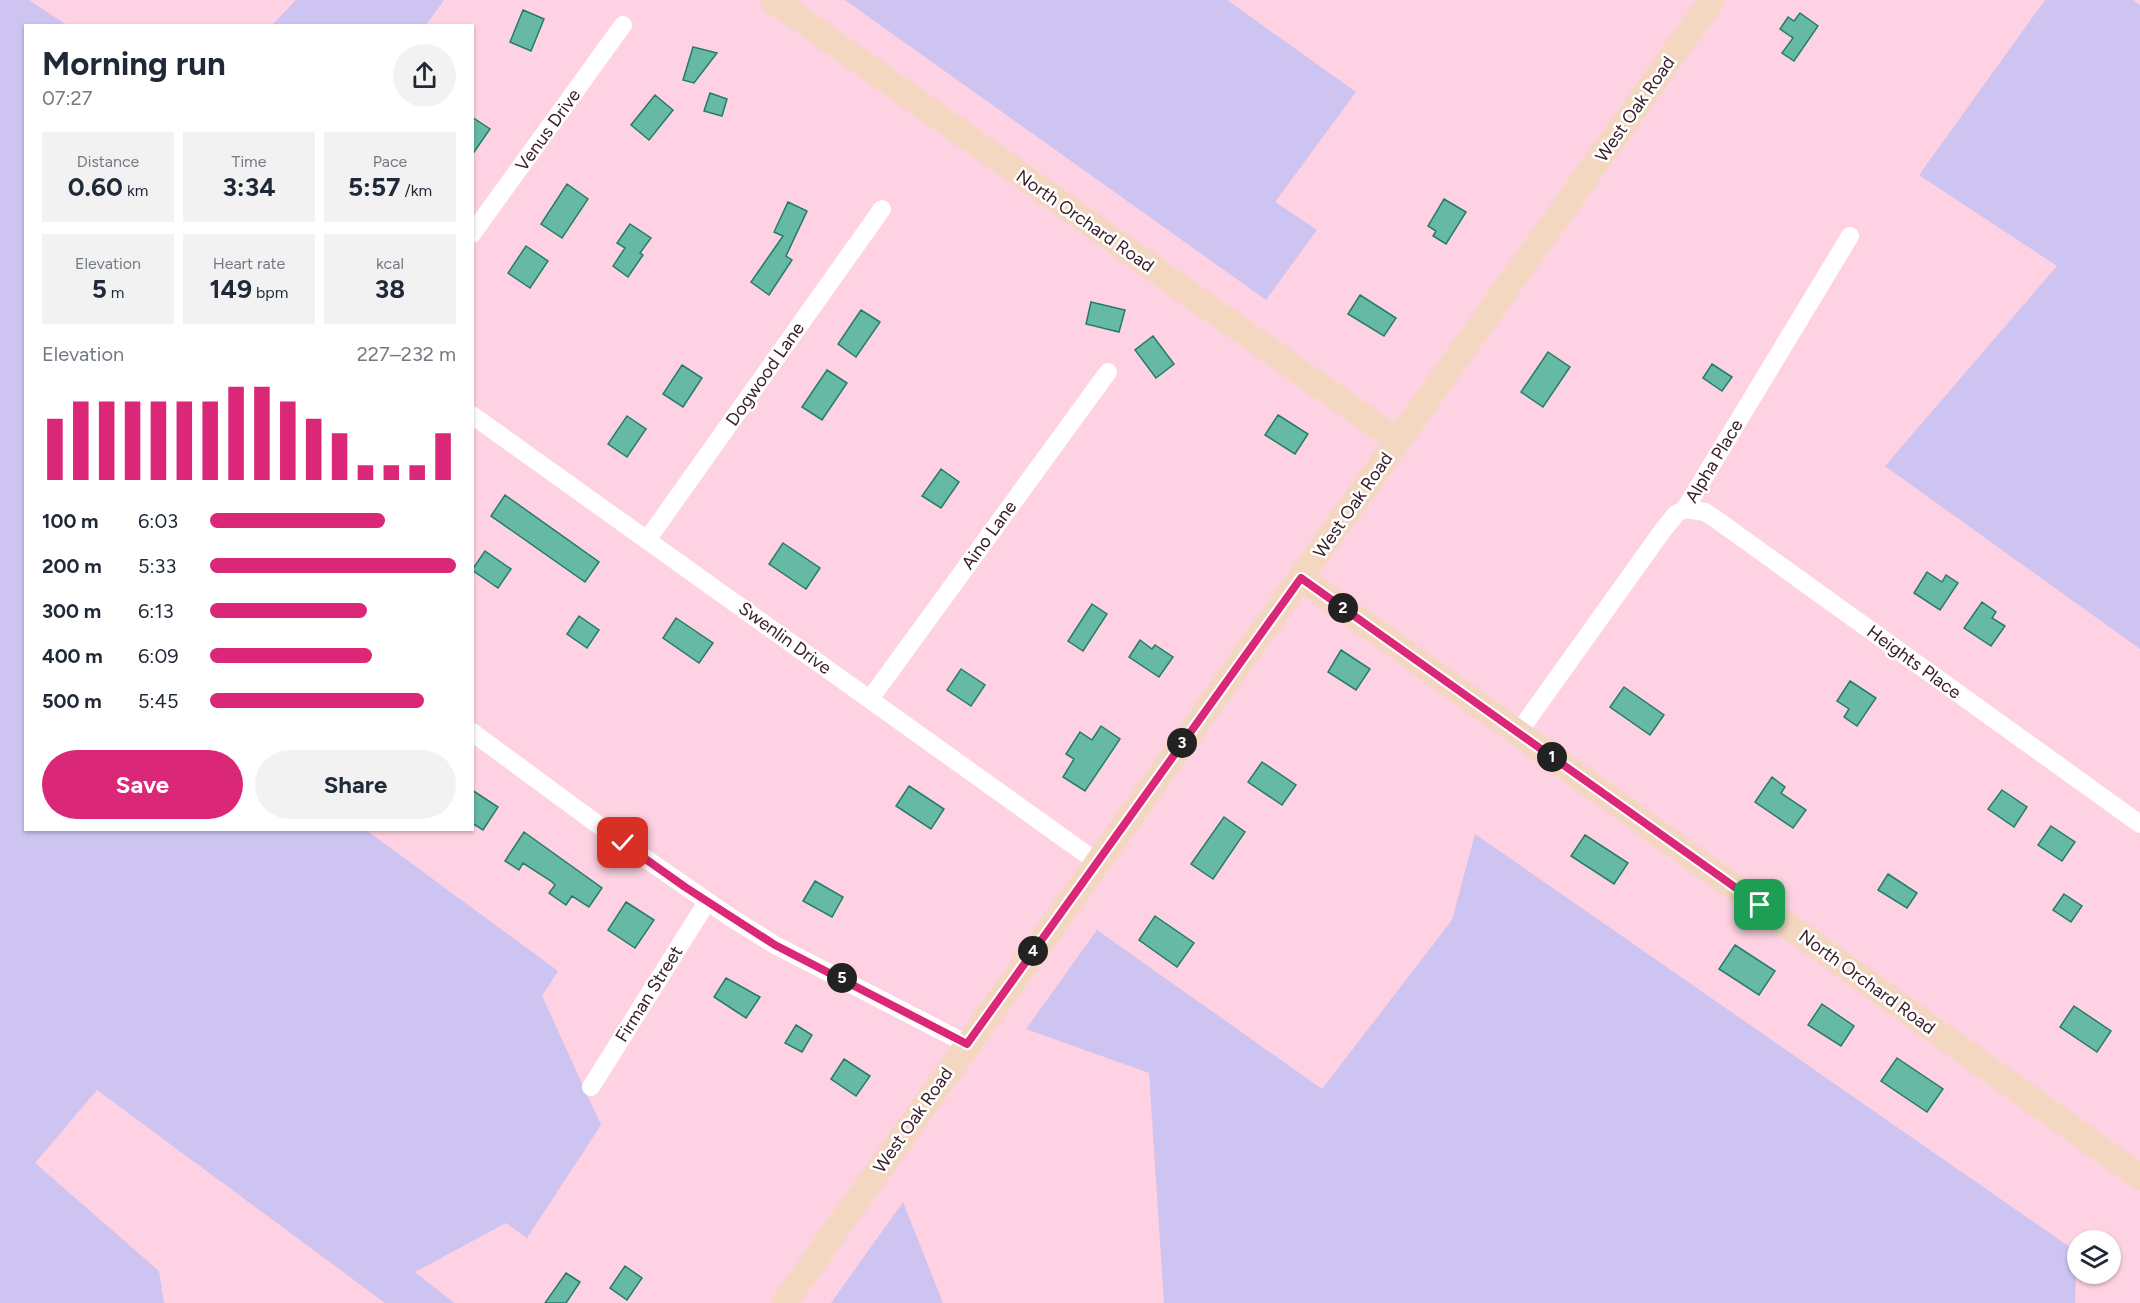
<!DOCTYPE html>
<html lang="en">
<head>
<meta charset="utf-8">
<style>
	:root { --surface:#fff; --page:#f2f2f3; --text:#1f2937; --muted:#747a83; --accent:#db2777 }
	body { margin:0; font-family:Figtree,sans-serif; background:var(--page); color:var(--text); height:100vh; display:flex; flex-direction:column; font-size:22px; white-space:nowrap }
	* { box-sizing:border-box; margin:0 }
	p { font-size:20px; color:var(--muted) }
	.icon { flex:none; width:33px; height:33px; fill:none; stroke:currentColor; stroke-width:2; stroke-linecap:round; stroke-linejoin:round }
	.map { position:relative; flex:1; overflow:hidden }
	.side { position:absolute; left:24px; top:24px; width:450px; height:807px; display:flex; flex-direction:column; background:var(--surface); border-radius:0px; box-shadow:0 2px 4px #0004 }
	.side>* { flex:none }
	.controls { position:absolute; left:2067px; top:1230px; display:grid; gap:12px }
	.controls a { display:grid; place-items:center; width:54px; height:54px; border-radius:50%; background:var(--surface); box-shadow:0 2px 4px #0004; font-size:30px }
	.pin { position:absolute; display:grid; place-items:center; width:51px; height:51px; color:#fff; margin:-26px; border-radius:12px; box-shadow:0 3px 9px #0006 }
	.km { position:absolute; width:30px; height:30px; margin:-15px; border-radius:50%; background:#222; color:#fff; font-size:16px; line-height:30px; text-align:center }
	.round { display:grid; place-items:center; flex:none; width:63px; height:63px; border-radius:32px; background:var(--page) }
	.head { display:flex; align-items:center; justify-content:space-between; height:102px; padding:0 18px }
	h1 { font-size:33px; font-weight:700; line-height:45px }
	.stats { display:grid; grid-template-columns:repeat(3,1fr); gap:9px; height:102px; padding:6px 18px }
	.stats div { display:grid; align-content:center; border-radius:0px; background:var(--page); text-align:center }
	.stats b { font-size:26px; font-weight:700 }
	.stats small { font-size:16px; font-weight:400 }
	.stats p { font-size:16px }
	.chart { height:168px; padding:12px 18px }
	.chart p { display:flex; justify-content:space-between }
	.chart svg { width:100%; height:108px; margin-top:6px; stroke:var(--accent); stroke-width:6 }
	.button { display:flex; gap:12px; margin-top:auto; padding:12px 18px }
	.button a { flex:1; height:69px; border-radius:36px; background:var(--accent); color:#fff; font-size:24px; font-weight:700; line-height:69px; text-align:center }
	.button a+a { background:var(--page); color:var(--text) }
	ul { padding:0 18px; list-style:none; font-size:20px }
	li { display:grid; grid-template-columns:96px 72px 1fr; align-items:center; height:45px }
	li i { height:15px; border-radius:8px; background:var(--accent) }
	.map>svg:first-child { display:block }
</style>
</head>
<body>
<div class="map">
<svg width="2140" height="1303" viewBox="0 0 2140 1303">
	<rect width="100%" height="100%" fill="#fed2e2"/>
	<!-- green -->
	<path fill="#cdc4f1" d="M0,0H29L67,25L26,26V830H366L558,971L542,996L601,1125L527,1238L506,1223L415,1272L454,1303H385L97,1090L35,1163L159,1271L164,1303H0Z
		M296,0H444L426,25H272Z
		M845,0H1227L1356,92L1275,202L1317,230L1266,300Z
		M2045,0H2133L2140,5V649L1885,466L2057,266L1919,175Z
		M1475,834L2077,1252L2075,1303H1164L1149,1073L1026,1029L1097,930L1322,1089L1452,920Z
		M903,1202L943,1303H831Z"/>
	<!-- building -->
	<path fill="#66b9a4" stroke="#247c69" stroke-width="1.5" d="M523,10L544,19L531,51L510,42Z
		M1800,13L1818,26L1794,61L1782,53L1793,38L1780,29L1788,17L1794,21Z
		M693,47L717,53L694,83L683,80Z
		M710,93L727,99L722,116L704,111Z
		M655,95L673,110L649,140L631,125Z
		M472,117L490,129L472,155Z
		M567,184L588,199L562,238L541,224Z
		M1444,199L1466,212L1446,244L1433,236L1436,231L1428,226Z
		M788,202L807,211L786,256L792,260L769,295L751,282L783,236L774,232Z
		M630,224L651,238L640,253L643,255L628,277L613,266L625,248L617,243Z
		M526,246L548,261L530,288L508,273Z
		M1360,295L1396,318L1384,336L1348,314Z
		M1091,302L1125,310L1119,332L1086,324Z
		M861,310L880,322L856,357L838,344Z
		M1153,336L1174,364L1156,378L1135,350Z
		M1548,352L1570,367L1543,407L1521,392Z
		M1712,364L1732,377L1722,391L1703,378Z
		M682,365L702,378L683,407L663,394Z
		M827,370L847,383L822,420L802,407Z
		M1278,415L1308,434L1295,454L1265,435Z
		M627,416L646,429L627,457L608,444Z
		M941,469L959,482L941,508L922,496Z
		M505,495L599,562L585,582L491,516Z
		M783,543L820,568L806,589L769,564Z
		M485,551L511,569L498,588L472,570Z
		M1927,572L1942,582L1946,575L1958,583L1940,610L1914,593Z
		M1982,602L1996,612L1992,618L2005,626L1991,646L1964,628Z
		M1092,604L1107,614L1083,651L1068,641Z
		M579,616L599,630L587,648L567,634Z
		M676,618L713,643L699,663L663,638Z
		M1140,640L1152,649L1155,645L1173,657L1159,677L1129,657Z
		M1341,650L1370,669L1356,690L1328,672Z
		M961,669L985,685L971,706L947,690Z
		M1850,681L1876,698L1857,726L1844,717L1849,709L1837,701Z
		M1624,687L1664,715L1650,735L1610,707Z
		M1101,726L1120,739L1085,791L1063,777L1074,759L1066,754L1080,732L1092,740Z
		M1262,762L1296,785L1282,805L1248,782Z
		M1772,777L1785,787L1781,793L1806,810L1793,828L1755,802Z
		M909,786L944,809L931,829L896,806Z
		M472,790L498,807L483,830L472,823Z
		M2002,790L2027,807L2014,827L1988,809Z
		M1224,817L1245,832L1213,879L1191,864Z
		M2051,826L2075,842L2062,861L2038,845Z
		M524,832L602,888L589,907L572,896L566,905L549,893L555,885L551,881L523,863L519,870L505,861Z
		M1585,835L1628,863L1614,884L1571,856Z
		M1888,874L1917,893L1907,908L1878,890Z
		M815,881L843,897L832,917L803,901Z
		M2064,894L2082,906L2071,922L2053,910Z
		M626,902L654,920L635,948L608,930Z
		M1155,916L1194,943L1177,967L1139,940Z
		M1735,945L1775,971L1759,995L1719,969Z
		M726,978L760,997L746,1018L714,997Z
		M1822,1004L1854,1026L1841,1046L1808,1025Z
		M2074,1006L2111,1031L2097,1052L2060,1027Z
		M796,1025L812,1035L802,1052L785,1043Z
		M1897,1058L1943,1089L1927,1112L1881,1081Z
		M844,1059L870,1076L856,1096L831,1079Z
		M625,1266L642,1278L627,1300L610,1288Z
		M566,1273L580,1282L566,1303H545Z"/>
	<g fill="none" stroke-linecap="round" stroke-linejoin="round">
		<!-- street -->
		<path stroke="#fff" stroke-width="18" d="M472,234L623,25
			M472,415L1097,862
			M1685,509L1705,512L1717,520L2140,824
			M647,540L882,209
			M870,699L1108,372
			M472,732L623,843L730,917L775,945L967,1044
			M1518,733L1663,530L1676,514L1685,509L1850,236
			M591,1087L707,902"/>
		<!-- secondary -->
		<path stroke="#f3d7c1" stroke-width="26" d="M773,0L1398,441
			M1301,578L2140,1177
			M784,1303L1712,0"/>
	</g>
	<g fill="none" stroke-linecap="round" stroke-linejoin="round">
		<defs>
			<path id="route" d="M623,843L685,887L775,945L967,1044L1301,578L1760,905"/>
		</defs>
		<!-- route casing -->
		<use href="#route" stroke="#fff" stroke-width="12"/>
		<!-- route -->
		<use href="#route" stroke="#db2777" stroke-width="8"/>
	</g>
	<g text-anchor="middle" dominant-baseline="central" stroke-width="5" stroke-linejoin="round" paint-order="stroke">
		<!-- street labels -->
		<g font-size="18" fill="#3b202b" stroke="#fff">
			<text transform="translate(1635 109) rotate(-55)">West Oak Road</text>
			<text transform="translate(548 130) rotate(-54)">Venus Drive</text>
			<text transform="translate(1085 221) rotate(35)">North Orchard Road</text>
			<text transform="translate(765 374) rotate(-55)">Dogwood Lane</text>
			<text transform="translate(1714 461) rotate(-59)">Alpha Place</text>
			<text transform="translate(1353 505) rotate(-55)">West Oak Road</text>
			<text transform="translate(989 535) rotate(-54)">Aino Lane</text>
			<text transform="translate(785 638) rotate(36)">Swenlin Drive</text>
			<text transform="translate(1914 662) rotate(36)">Heights Place</text>
			<text transform="translate(1867 982) rotate(36)">North Orchard Road</text>
			<text transform="translate(649 994) rotate(-58)">Firman Street</text>
			<text transform="translate(913 1120) rotate(-55)">West Oak Road</text>
		</g>
	</g>
</svg>
<div class="controls">
<a><svg class="icon" aria-label="layers" viewBox="0 0 24 24"><path d="M12 4l9 5-9 5-9-5zM3 14l9 5 9-5"/></svg></a>
</div>
<div class="pin" style="left:1760px;top:905px;background:#1e9e55"><svg class="icon" aria-label="arrive" viewBox="0 0 24 24"><path d="M6 21V4h12l-3 4 3 4H6"/></svg></div>
<div class="pin" style="left:623px;top:843px;background:#d93025"><svg class="icon" aria-label="check" viewBox="0 0 24 24"><path d="M5 12l5 5 9-10"/></svg></div>
<b class="km" style="left:1552px;top:757px">1</b>
<b class="km" style="left:1343px;top:608px">2</b>
<b class="km" style="left:1182px;top:743px">3</b>
<b class="km" style="left:1033px;top:951px">4</b>
<b class="km" style="left:842px;top:978px">5</b>
<section class="side">
<div class="head"><div><h1>Morning run</h1><p>07:27</p></div><a class="round"><svg class="icon" aria-label="share" viewBox="0 0 24 24"><path d="M12 15V3M7 8l5-5 5 5M5 13v7h14v-7"/></svg></a></div>
<div class="stats">
<div><p>Distance</p><b>0.60<small> km</small></b></div>
<div><p>Time</p><b>3:34</b></div>
<div><p>Pace</p><b>5:57<small> /km</small></b></div>
</div>
<div class="stats">
<div><p>Elevation</p><b>5<small> m</small></b></div>
<div><p>Heart rate</p><b>149<small> bpm</small></b></div>
<div><p>kcal</p><b>38</b></div>
</div>
<div class="chart"><p><span>Elevation</span>227–232 m</p>
<svg viewBox="0 0 160 44" preserveAspectRatio="none"><path d="M5 44V19M15 44V12M25 44V12M35 44V12M45 44V12M55 44V12M65 44V12M75 44V6M85 44V6M95 44V12M105 44V19M115 44V25M125 44V38M135 44V38M145 44V38M155 44V25"/></svg>
</div>
<ul>
<li><b>100 m</b>6:03<i style="width:71%"></i></li>
<li><b>200 m</b>5:33<i style="width:100%"></i></li>
<li><b>300 m</b>6:13<i style="width:64%"></i></li>
<li><b>400 m</b>6:09<i style="width:66%"></i></li>
<li><b>500 m</b>5:45<i style="width:87%"></i></li>
</ul>
<div class="button"><a>Save</a><a>Share</a></div>
</section>
</div>
</body>
</html>
